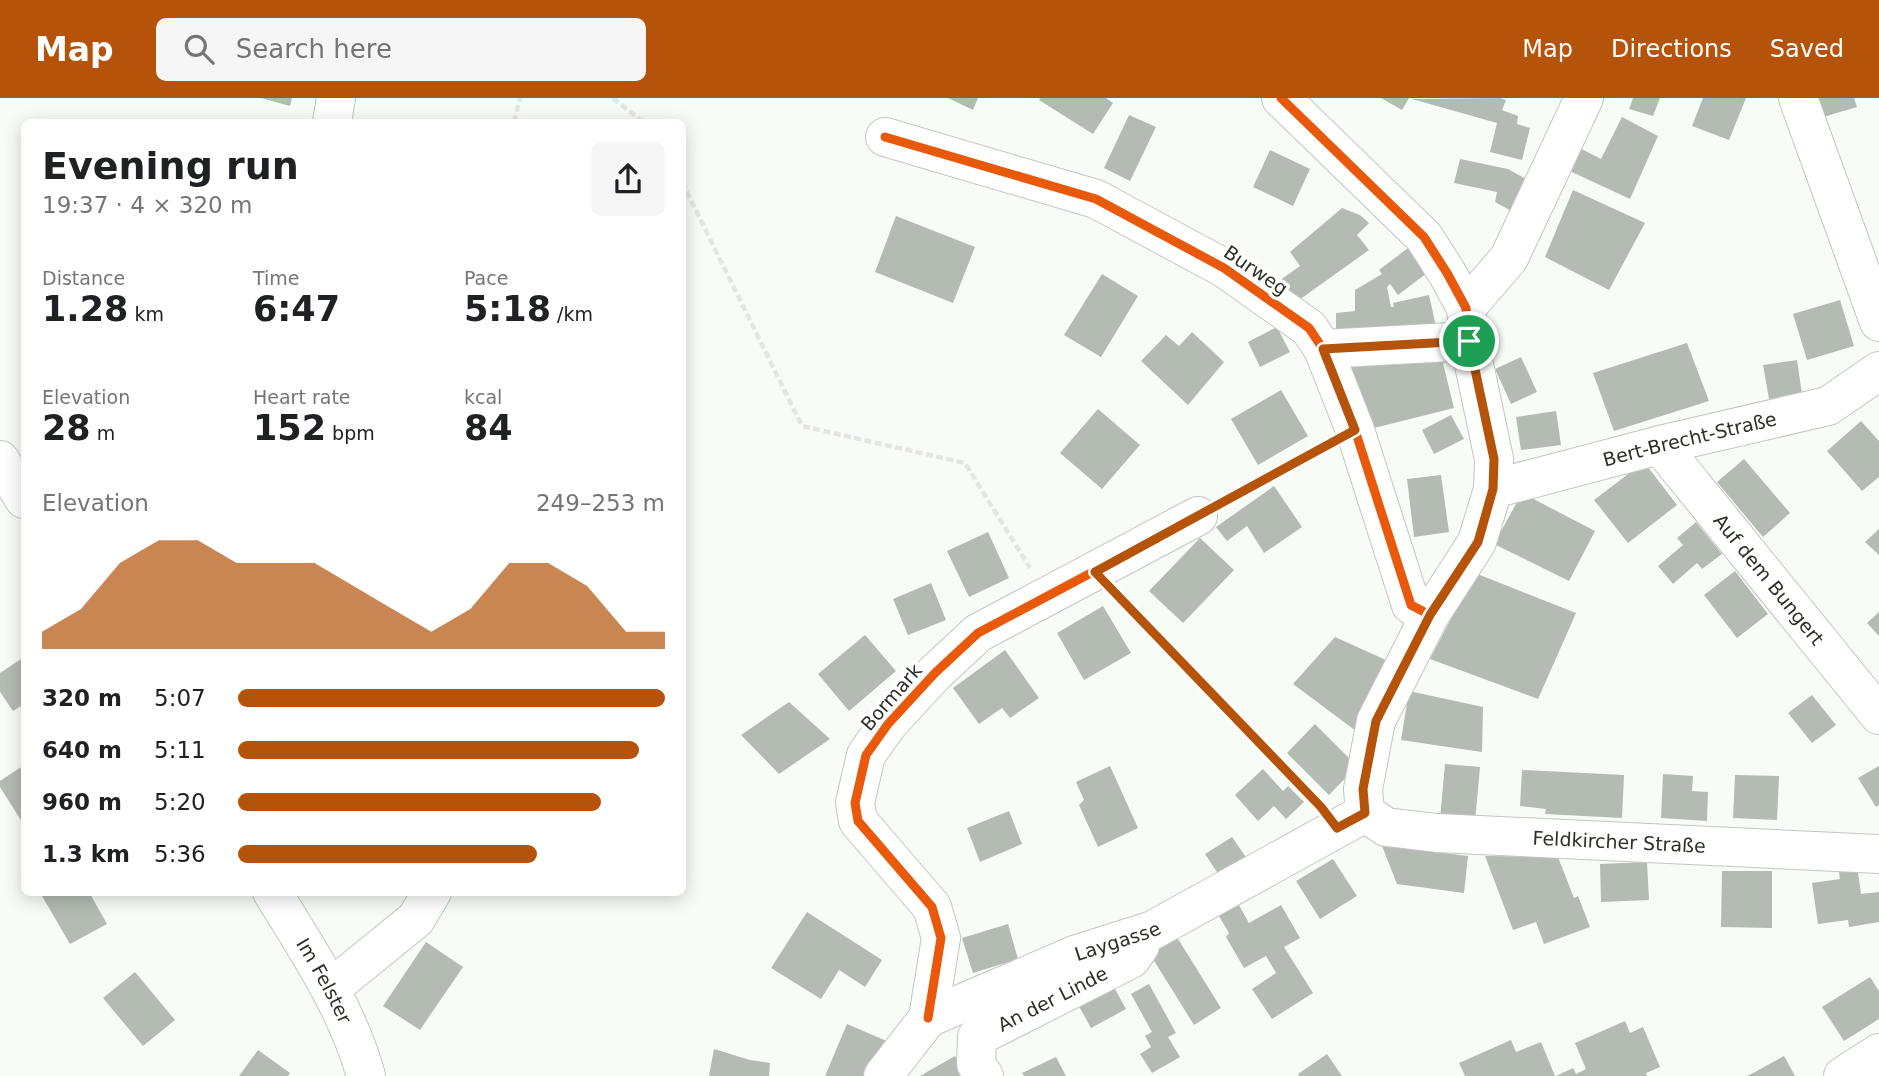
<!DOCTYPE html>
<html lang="en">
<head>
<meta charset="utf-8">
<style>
	:root { --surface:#fff; --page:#f6f6f6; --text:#202124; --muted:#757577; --accent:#b45309 }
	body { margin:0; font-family:"DejaVu Sans",sans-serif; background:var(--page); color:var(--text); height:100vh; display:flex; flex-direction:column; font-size:26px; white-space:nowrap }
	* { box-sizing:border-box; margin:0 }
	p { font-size:23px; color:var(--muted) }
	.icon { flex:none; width:38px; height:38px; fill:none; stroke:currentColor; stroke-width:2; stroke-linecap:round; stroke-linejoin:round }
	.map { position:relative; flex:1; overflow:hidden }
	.side { position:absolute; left:21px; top:21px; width:665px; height:777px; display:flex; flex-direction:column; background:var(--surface); border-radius:10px; box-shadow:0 4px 18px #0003 }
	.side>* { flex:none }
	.pin { position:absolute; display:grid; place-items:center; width:60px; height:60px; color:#fff; margin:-30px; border:4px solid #fff; border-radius:50%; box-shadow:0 2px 7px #0007 }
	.round { display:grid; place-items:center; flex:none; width:74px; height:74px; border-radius:10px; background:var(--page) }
	.summary { display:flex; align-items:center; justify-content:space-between; height:119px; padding:0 21px }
	h1 { font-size:38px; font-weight:600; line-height:52px }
	.figures { display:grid; grid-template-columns:repeat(3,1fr); gap:10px; height:119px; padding:7px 21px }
	.figures div { display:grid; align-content:center }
	.figures b { font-size:35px; font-weight:600 }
	.figures small { font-size:19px; font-weight:400 }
	.figures p { font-size:19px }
	.chart { height:196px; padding:14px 21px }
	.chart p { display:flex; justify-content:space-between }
	.chart svg { width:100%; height:126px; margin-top:7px; fill:var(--accent); opacity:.7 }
	ul { padding:0 21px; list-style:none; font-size:23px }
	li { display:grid; grid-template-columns:112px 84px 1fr; align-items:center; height:52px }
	li i { height:18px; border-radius:9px; background:var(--accent) }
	header { display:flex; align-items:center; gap:42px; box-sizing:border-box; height:98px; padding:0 35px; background:var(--accent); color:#fff }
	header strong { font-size:33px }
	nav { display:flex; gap:38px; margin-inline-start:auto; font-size:24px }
	.search { width:490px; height:63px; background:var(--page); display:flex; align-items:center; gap:18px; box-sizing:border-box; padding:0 24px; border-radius:10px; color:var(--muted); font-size:26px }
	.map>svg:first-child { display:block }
</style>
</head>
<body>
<header>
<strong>Map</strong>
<div class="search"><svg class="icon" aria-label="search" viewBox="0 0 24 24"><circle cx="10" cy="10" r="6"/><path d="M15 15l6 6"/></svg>Search here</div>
<nav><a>Map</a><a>Directions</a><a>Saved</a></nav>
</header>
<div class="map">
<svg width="1879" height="978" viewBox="0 0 1879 978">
	<rect width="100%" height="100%" fill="#f7fcf7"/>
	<!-- building -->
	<path fill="#b3bbb2" d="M261,0H292L290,8Z
		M948,0H978L973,12Z
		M1040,0H1106L1113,5L1093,36L1039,2Z
		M1381,0H1409L1402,12Z
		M1500,0L1506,2L1502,12L1518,18L1517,26L1530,30L1522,62L1490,54L1497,25L1412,1Z
		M1633,0H1660L1653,18L1629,11Z
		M1703,0H1746L1729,42L1692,28Z
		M1814,0H1854L1857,9L1820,20Z
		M1129,17L1156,29L1130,83L1104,70Z
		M1622,19L1658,38L1630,101L1559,68L1570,45L1601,61Z
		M1270,52L1310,71L1293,108L1253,89Z
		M1460,61L1508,71L1533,85L1517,116L1495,104L1497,94L1454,85Z
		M1573,92L1645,125L1609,192L1545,159Z
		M1342,110L1360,117L1369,125L1357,137L1369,152L1292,207L1276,185L1300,168L1290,154Z
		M896,118L975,149L953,205L875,174Z
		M1412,147L1431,172L1398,197L1390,186L1387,189L1391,209H1394L1393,205L1429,197L1436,228L1336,235V215L1355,213V192L1382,176L1379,172Z
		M1102,176L1138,198L1101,259L1064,237Z
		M1840,202L1854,248L1807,262L1793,216Z
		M1277,229L1290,254L1260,269L1248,244Z
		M1192,234L1224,264L1188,307L1141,263L1166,237L1179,248Z
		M1687,245L1709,303L1614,333L1593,275Z
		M1441,257L1454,310L1366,332L1347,259Z
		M1521,259L1537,294L1511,306L1495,271Z
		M1797,262L1802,296L1769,301L1763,267Z
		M1281,292L1308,338L1258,367L1231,321Z
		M1098,311L1140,347L1102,391L1060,355Z
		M1556,313L1561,347L1521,352L1516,319Z
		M1451,317L1464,341L1434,356L1422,332Z
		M1861,323L1879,343V379L1862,393L1827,353Z
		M1744,361L1790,415L1763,439L1717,384Z
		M1644,364L1677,407L1628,445L1594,402Z
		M1441,377L1449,434L1414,439L1407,381Z
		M1274,388L1302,429L1264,455L1247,428L1227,443L1216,429Z
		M1522,395L1595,433L1569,483L1494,446Z
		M1696,424L1722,456L1702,471L1697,465L1673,486L1658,468L1683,447L1677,440Z
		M1879,431V457L1865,444Z
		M988,434L1009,480L969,499L947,453Z
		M1200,440L1234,472L1183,525L1149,493Z
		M1735,473L1768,516L1737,540L1704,497Z
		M1475,475L1576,515L1538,601L1430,561Z
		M931,485L946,522L908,537L893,501Z
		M1103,508L1131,555L1084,582L1057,535Z
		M1879,514V538L1867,525Z
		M865,537L896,573L849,613L818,576Z
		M1335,539L1386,562L1356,633L1293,586Z
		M1005,552L1039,600L1010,620L1002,610L979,626L953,590Z
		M24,559V606L13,613L0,594V575Z
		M1409,593L1483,609L1482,654L1401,642Z
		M1812,597L1836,627L1812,645L1788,615Z
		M789,604L830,641L779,676L741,637Z
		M1315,626L1357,668L1329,697L1287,655Z
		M1445,666L1480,669L1475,724L1440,721Z
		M24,667V727L0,689V683Z
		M1110,668L1138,730L1098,749L1079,707L1084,702L1076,684Z
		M1879,668V707L1876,709L1858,680Z
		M1263,671L1283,693L1288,688L1304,704L1286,721L1274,708L1258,723L1235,697Z
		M1522,672L1624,677L1622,720L1545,716L1546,711L1520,708Z
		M1663,676L1693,678L1692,693L1708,694L1707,723L1661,720Z
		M1735,677L1779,678L1777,722L1733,720Z
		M1009,713L1022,746L980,764L967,730Z
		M1232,739L1250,765L1223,783L1205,756Z
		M1382,748L1468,758L1464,795L1397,786Z
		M1485,758L1558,759L1574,800L1578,798L1590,829L1544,846L1536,824L1513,832Z
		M1333,761L1357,798L1320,821L1296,783Z
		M1647,764L1649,802L1601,804L1600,766Z
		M1857,767L1861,796L1879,794V824L1849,829L1848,822L1818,826L1812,785L1840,781L1838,770Z
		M1722,773H1772V830L1721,829Z
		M49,794H89L107,826L70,846L42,798Z
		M1236,802L1249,825L1281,807L1300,840L1284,849L1313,895L1272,921L1252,891L1276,875L1266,858L1244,870L1226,839L1229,835L1216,813Z
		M807,814L882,862L865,889L839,872L821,901L771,870Z
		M1008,826L1018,861L973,875L962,840Z
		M1175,836L1221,910L1194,927L1148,853Z
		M426,844L463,869L420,932L383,908Z
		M135,874L175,922L143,948L103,900Z
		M1870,879L1879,893V921L1844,943L1822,909Z
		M1110,882L1126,911L1091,930L1075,901Z
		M1149,886L1176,935L1168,939L1180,959L1152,975L1140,956L1151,949L1145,938L1152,934L1131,896Z
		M1625,923L1630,935L1643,929L1660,969L1646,975L1647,978H1556L1573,970L1576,976L1586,971L1575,945Z
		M847,926L889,944L869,978H825Z
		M1511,942L1516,954L1541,944L1555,978H1465L1459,965Z
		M714,951L750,962L770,965L769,978H709Z
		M258,952L290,975L288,978H239Z
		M1327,956L1342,978H1299L1298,976Z
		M955,958L966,978H920Z
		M1784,958L1795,978H1747L1755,974Z
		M1056,959L1066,978H1024L1022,975Z"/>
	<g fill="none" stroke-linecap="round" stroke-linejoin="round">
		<defs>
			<g id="minor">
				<path d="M1281,0L1424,139L1447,175L1466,210L1469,243L1494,361L1493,391L1477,444L1430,517L1376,623L1363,691L1365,715"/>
				<path d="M1798,0L1879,224"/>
				<path d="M332,24L336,0"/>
				<path d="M885,39L1096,101L1224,170L1309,230L1323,251L1355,332L1411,507L1430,517"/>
				<path d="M1466,210L1509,160L1584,0"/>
				<path d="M1323,251L1469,243"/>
				<path id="s1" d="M1660,347L1879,617"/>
				<path d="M0,362L24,401"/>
				<path id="s2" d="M1493,391L1660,347L1828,308L1879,273"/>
				<path id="s3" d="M1365,715L1386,729L1437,735L1879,756"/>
				<path id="s4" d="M272,794C308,852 348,912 366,978"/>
				<path d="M330,891L416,821L432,794"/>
				<path d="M928,920L941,840L932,809L858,723L855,705L866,657L888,626L935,575L978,535L1198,418"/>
				<path id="s5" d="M883,978L928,920L1077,856L1153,832L1365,715"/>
				<path id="s6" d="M984,978L976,966L977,939L1131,861L1140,848"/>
				<path d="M1843,978L1879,955"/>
			</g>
		</defs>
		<!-- minor casing -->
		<use href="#minor" stroke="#c1c7c0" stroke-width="40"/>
		<!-- path -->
		<path stroke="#e4e6e3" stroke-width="4.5" stroke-dasharray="7 3.5" stroke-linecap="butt" d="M613,0L643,24
			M514,24L520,0
			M682,84L802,328L965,365L1030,470
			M1227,402L1327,348
			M1117,497L1317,705"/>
		<!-- minor -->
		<use href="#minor" stroke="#fefffe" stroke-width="38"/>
		<defs>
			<path id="cycleway" d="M1281,0L1424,139L1447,175L1466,210L1469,243L1494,361L1493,391L1477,444L1430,517L1376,623L1363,691L1365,715
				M885,39L1096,101L1224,170L1309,230L1323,251L1355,332L1411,507L1430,517
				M928,920L941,840L932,809L858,723L855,705L866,657L888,626L935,575L978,535L1198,418"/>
		</defs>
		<!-- cycleway casing -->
		<use href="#cycleway" stroke="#fff" stroke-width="13"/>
		<!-- cycleway -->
		<use href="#cycleway" stroke="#e8590c" stroke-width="9"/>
	</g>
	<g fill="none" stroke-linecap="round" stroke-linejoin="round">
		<defs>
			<path id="route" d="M1469,243L1494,361L1493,391L1478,444L1430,517L1376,623L1363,691L1365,715L1337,730L1321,709L1095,474L1355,332L1323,251Z"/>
		</defs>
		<!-- route casing -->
		<use href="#route" stroke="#fff" stroke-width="14"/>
		<!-- route -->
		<use href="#route" stroke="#b45309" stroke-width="9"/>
	</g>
	<g text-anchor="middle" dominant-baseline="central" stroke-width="7" stroke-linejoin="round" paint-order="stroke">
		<!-- street labels -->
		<g font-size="19" fill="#293127" stroke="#fff">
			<text transform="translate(1256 172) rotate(34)">Burweg</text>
			<text stroke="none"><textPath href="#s2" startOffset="203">Bert-Brecht-Straße</textPath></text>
			<text stroke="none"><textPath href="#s1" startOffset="173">Auf dem Bungert</textPath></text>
			<text transform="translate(891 599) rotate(-49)">Bormark</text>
			<text stroke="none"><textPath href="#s3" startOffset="259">Feldkircher Straße</textPath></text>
			<text stroke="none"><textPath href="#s5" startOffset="278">Laygasse</textPath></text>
			<text stroke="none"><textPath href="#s4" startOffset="103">Im Felster</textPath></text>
			<text stroke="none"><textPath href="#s6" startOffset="126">An der Linde</textPath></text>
		</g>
	</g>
</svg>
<div class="pin" style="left:1469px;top:243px;background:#1e9e55"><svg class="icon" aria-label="arrive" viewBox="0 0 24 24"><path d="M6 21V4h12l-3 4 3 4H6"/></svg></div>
<section class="side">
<div class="summary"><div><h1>Evening run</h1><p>19:37 · 4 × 320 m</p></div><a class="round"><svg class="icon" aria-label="share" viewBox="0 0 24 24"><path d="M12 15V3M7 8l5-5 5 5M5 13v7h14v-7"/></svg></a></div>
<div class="figures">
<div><p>Distance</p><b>1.28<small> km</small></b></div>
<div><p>Time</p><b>6:47</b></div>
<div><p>Pace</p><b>5:18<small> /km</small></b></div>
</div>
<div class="figures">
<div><p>Elevation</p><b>28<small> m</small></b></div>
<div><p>Heart rate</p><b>152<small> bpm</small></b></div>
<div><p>kcal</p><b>84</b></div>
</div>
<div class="chart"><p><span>Elevation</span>249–253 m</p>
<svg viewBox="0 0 160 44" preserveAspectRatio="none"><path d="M0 44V38L10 30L20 14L30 6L40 6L50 14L60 14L70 14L80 22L90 30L100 38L110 30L120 14L130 14L140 22L150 38L160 38V44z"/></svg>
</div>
<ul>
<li><b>320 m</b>5:07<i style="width:100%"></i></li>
<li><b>640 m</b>5:11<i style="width:94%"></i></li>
<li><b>960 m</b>5:20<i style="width:85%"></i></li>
<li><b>1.3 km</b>5:36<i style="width:70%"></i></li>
</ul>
</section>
</div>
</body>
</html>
